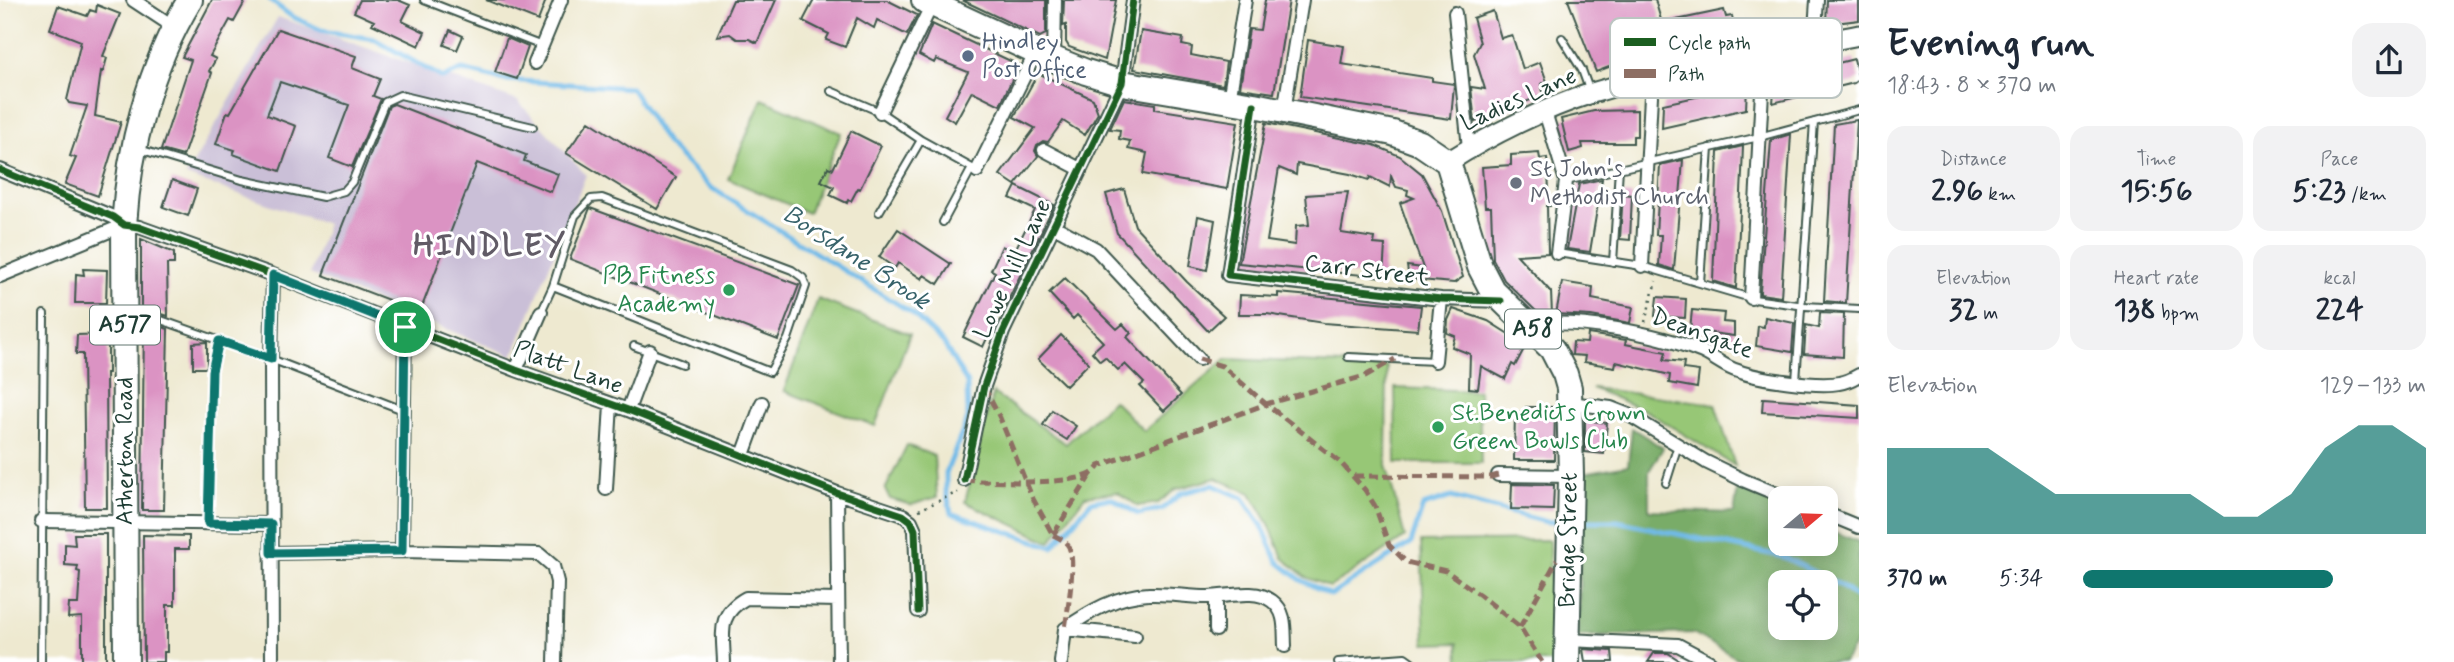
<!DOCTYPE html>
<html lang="en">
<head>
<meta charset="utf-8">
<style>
	:root { --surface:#fff; --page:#f2f2f3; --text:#1f2937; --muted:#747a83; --accent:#0f766e }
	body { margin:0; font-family:Mynerve,sans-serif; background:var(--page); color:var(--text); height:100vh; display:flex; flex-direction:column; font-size:26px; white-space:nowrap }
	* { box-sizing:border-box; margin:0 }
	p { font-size:23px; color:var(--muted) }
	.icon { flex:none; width:38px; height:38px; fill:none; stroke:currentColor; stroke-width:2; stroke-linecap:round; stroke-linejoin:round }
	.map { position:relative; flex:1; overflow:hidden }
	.panel { display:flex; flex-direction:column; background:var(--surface); width:595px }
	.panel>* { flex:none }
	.needle { width:46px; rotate:71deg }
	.fabs { position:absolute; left:1768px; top:486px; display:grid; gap:14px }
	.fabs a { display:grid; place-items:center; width:70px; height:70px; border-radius:14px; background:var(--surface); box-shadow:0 4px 18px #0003; font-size:35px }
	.pin { position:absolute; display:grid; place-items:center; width:60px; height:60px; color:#fff; margin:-30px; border:4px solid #fff; border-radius:50%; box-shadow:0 2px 7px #0007 }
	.round { display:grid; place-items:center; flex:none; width:74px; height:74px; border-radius:21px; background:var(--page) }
	.summary { display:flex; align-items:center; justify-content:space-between; height:119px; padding:0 28px }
	h1 { font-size:38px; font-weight:700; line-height:52px }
	.metrics { display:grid; grid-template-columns:repeat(3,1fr); gap:10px; height:119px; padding:7px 28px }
	.metrics div { display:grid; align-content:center; border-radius:18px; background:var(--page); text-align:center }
	.metrics b { font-size:30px; font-weight:700 }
	.metrics small { font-size:19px; font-weight:400 }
	.metrics p { font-size:19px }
	.chart { height:196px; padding:14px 28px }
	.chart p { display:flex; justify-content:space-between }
	.chart svg { width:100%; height:126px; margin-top:7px; fill:var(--accent); opacity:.7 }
	ul { padding:0 28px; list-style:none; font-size:23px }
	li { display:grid; grid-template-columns:112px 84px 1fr; align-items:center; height:52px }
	li i { height:18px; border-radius:9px; background:var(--accent) }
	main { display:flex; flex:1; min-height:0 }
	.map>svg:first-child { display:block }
</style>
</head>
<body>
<main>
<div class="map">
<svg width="1859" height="662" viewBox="0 0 1859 662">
	<rect width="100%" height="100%" fill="#fff"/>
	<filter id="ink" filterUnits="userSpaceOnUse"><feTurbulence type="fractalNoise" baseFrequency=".0143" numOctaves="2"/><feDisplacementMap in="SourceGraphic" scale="14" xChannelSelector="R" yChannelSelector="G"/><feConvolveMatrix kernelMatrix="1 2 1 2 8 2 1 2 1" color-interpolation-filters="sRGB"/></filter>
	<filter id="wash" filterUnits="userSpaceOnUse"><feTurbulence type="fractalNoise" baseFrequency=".00686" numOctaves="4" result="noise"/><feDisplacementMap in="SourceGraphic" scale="28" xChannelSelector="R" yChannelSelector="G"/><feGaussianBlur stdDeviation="1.57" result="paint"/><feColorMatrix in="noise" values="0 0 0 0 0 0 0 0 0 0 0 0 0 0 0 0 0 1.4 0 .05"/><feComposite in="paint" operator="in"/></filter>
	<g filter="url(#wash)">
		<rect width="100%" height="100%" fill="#eee9d0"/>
		<!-- industrial -->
		<path fill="#cabfd7" d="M278,17L518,101L586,175L513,356L310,274L327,224L186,176Z"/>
		<!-- green -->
		<path fill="#97c776" stroke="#5b8255" stroke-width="2" d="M762,99L841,133L808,213L728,179Z
			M818,299L910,334L875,426L784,391Z
			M1226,359L1387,366L1386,465L1405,537L1330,587L1305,577L1283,558L1269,524L1251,493L1216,478L1176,489L1158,503L1138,506L1117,492L1085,496L1050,542L965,502L993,393L1066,444L1113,400L1144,431Z
			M1395,388L1479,391L1481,463H1396Z
			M1592,388L1715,404L1735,466L1648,412Z
			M907,445L934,456L937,497L911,505L890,499L885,490Z
			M1549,540L1552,662H1459L1458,643L1425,644L1421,542Z"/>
		<!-- forest -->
		<path fill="#79ac67" stroke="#4c744e" stroke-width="2" fill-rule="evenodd" d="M1632,428L1663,448L1649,471V510L1734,513L1738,488L1780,507V544H1825V528L1859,542V639L1843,662H1744L1693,633L1578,636L1583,473L1628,465ZM1780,583H1825V628H1780Z"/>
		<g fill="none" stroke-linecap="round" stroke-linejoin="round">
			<!-- stream -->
			<path stroke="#6fbae8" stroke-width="5" d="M270,0L291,16L321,30L374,39L443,78L462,70L504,80L631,88L667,144L710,187L912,313L944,344L967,383L968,418L946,473V490L951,513L1052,547L1091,502L1111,498L1138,514L1162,509L1182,493L1213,485L1243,498L1262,526L1278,562L1301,580L1331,595L1411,543L1423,506L1451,497L1547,522L1563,521
				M1576,521H1617L1784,557L1841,586L1859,600"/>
		</g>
		<g id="blocks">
			<!-- building -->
			<path fill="#db93c3" d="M212,0H246L234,22L230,20L210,56L216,59L209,71L212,73L183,156L161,150L191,60L182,57Z
				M360,0H398L410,5L402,21L425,32L419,46L372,24L374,21L354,12Z
				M486,0H546L538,21Z
				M733,0H776L757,43L749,39H737L730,34L717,36Z
				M814,0H887L917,15L907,35L877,20L874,28L857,18L845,47L826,40L829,34L803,21Z
				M962,0H1046V34L1040,37Z
				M1064,0H1116L1105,60L1069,47L1066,42V25L1063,26Z
				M1265,0H1289L1274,93L1240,88L1249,29L1260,30Z
				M1568,0H1655L1662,23L1724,10L1726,17L1732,16L1736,36L1711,41L1710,31L1666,41L1670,54L1655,59L1653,50L1596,72Z
				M1827,0H1859V20L1826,24Z
				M97,5L120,14L103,56L107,58L103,72L101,71L95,116L121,122L98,196L65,184L76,158L70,156L87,106L69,103L67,100L81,41L50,29L58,6L87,16L90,10L96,12Z
				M1493,11L1501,38L1512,35L1523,69L1540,62L1547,82L1542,83L1543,95L1475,122L1471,87L1485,89L1474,54L1480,43L1473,18Z
				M932,24L1019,65L1000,105L972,91L955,122L945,116L968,72L936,59L934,63L919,55Z
				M278,29L356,56L352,68L380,79L373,96L381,99L352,167L329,158L349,105L280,82L267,115L296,126L280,171L233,154L235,150L216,144L227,112L230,113Z
				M450,30L463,36L457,50L444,45Z
				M1141,31L1183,38L1182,45L1192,47L1191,55L1226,62L1223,85L1134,69Z
				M507,38L528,47L517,79L495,72Z
				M1308,40L1344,46L1341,64L1432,78V81L1454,84L1451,119L1300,97Z
				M1854,59L1859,79L1854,83L1773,103L1775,79Z
				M1038,73L1093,99L1098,113L1085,135L1063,121L1048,142L1043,141L1037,145L1035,151L1038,156L1015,185L1000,175L1035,128L1014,117Z
				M1747,86L1746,109L1662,128L1663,104Z
				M1124,99L1155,104V109L1238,122L1227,189L1143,174L1147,153L1128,149L1130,141L1119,139L1120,130L1110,129Z
				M394,104L526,155L524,161L558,174L551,192L477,163L420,312L323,275L389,106Z
				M1637,110V136H1633V143H1582L1583,148L1569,152L1561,119L1594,111Z
				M1857,120L1846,303L1824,301L1834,124Z
				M589,121L676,177L657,209L566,153Z
				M1266,123L1374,145L1400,156L1422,174L1442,211L1463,277L1454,283L1409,279L1407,266L1423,268L1400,203L1414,198L1407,195L1408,190L1396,187L1391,176L1390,187L1370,177L1369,180L1350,174L1297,164L1296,175L1279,168L1267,241L1295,245L1296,226L1309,225L1306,195L1348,192L1341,233L1375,238L1374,244L1385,245L1383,277L1239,263Z
				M851,131L881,146L860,189L858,188L851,201L848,200L847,203L830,195L834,187L821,181L828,167L833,169Z
				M1791,134L1781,297L1760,294V292L1771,140Z
				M1743,146L1742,173L1736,288L1713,281L1718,152Z
				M1539,153L1540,159L1547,158L1550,206H1547L1548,253L1517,255L1551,292L1552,314H1539L1504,280L1493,259L1491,207H1485L1482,167L1511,165V155Z
				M1683,160L1674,270L1659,265L1661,235H1656L1660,165Z
				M1602,179L1590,252L1567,249L1579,184Z
				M172,180L197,189L188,216L163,207Z
				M1016,186L1054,205L1003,311L1000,310L983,347L963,337L995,272L991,270L1002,246L1014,252L1035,210L1010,198Z
				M1124,189L1135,226L1187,282L1224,316L1208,331L1117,233L1106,194Z
				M1623,194L1632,195L1630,240L1620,239Z
				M590,208L799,285L778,340L570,259Z
				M1198,216L1215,220L1207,270L1190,266Z
				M898,229L951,264L938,284L924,275L922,279L898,263L895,268L879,257Z
				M141,239L174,253V264H167L168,316L141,307Z
				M83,269L107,270L106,303H75L76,274L84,275Z
				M1065,278L1117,329L1123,324L1131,333L1127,337L1181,395L1164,411L1140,386L1144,383L1125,364L1118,370L1105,357L1100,361L1092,352L1103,342L1077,315L1073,319L1049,293Z
				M1562,282L1593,287L1592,299L1633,307L1630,323L1591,316L1556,314Z
				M1278,293L1421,306L1418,330L1324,323L1267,314H1239L1240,295L1278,297Z
				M1657,297L1686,299L1685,318L1655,316Z
				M1453,309L1488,321L1526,345L1515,366L1512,364L1505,379L1481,366L1478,389L1469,388L1470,354L1452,347L1455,336L1447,333L1448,320Z
				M1692,310L1724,313L1723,322L1734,323V336L1690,330Z
				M1820,313L1844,314L1843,357L1804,354L1806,325L1819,328Z
				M1765,317L1794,323L1792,352L1756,346L1758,326L1764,327Z
				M144,320L168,329L164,510H142Z
				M108,334V373H106L107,508H85L83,354H76L77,335Z
				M1588,334L1626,340L1625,344L1666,352L1664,360L1684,362L1683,369L1699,371L1697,388L1669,383L1670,375L1616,362L1615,367L1584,362L1585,356L1572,355L1573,342L1587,343Z
				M1061,335L1089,363L1066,386L1038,359Z
				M207,342V368H193V343Z
				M1763,398L1859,405V418L1762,412Z
				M1526,407H1555L1554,460H1514L1515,412H1526Z
				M1052,410L1076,426L1067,440L1043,425Z
				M1585,420L1607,423L1604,454L1585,452Z
				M1512,484L1554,485L1553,510L1511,509Z
				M74,534H106V662H82V617L68,618L69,604H78L80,572L77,571L78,566L65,565V544L75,545Z
				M143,535L189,536V549H175V605H167V652H164V662H144Z
				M1583,649L1612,651L1613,662H1585Z
				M1654,653H1668L1682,662H1648Z"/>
		</g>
	</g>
	<g filter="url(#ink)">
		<use href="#blocks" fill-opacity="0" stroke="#3e574b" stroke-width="2"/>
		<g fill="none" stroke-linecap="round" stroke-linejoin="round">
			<defs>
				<path id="lane" d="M424,0L542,46
					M1562,38L1582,70L1590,92
					M831,91L880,112L921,140L972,168L943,222
					M139,149L242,180L323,197L344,191L352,182L385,102L400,95L533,127
					M1566,181L1759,137L1859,110
					M879,212L921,140
					M1557,253L1642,266L1754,299L1805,306L1859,309
					M1613,262L1619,168
					M1700,283L1709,148
					M130,309L271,359L403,410
					M541,312L553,286L770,372L788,339L806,286L803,278L792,270L602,198L591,199L575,216L553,286
					M634,346L682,364
					M1348,357L1435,361
					M1796,381L1814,122
					M1666,483L1678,445
					M208,523L212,371L219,341
					M41,662L44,314
					M1338,662L1405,657L1412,662"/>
				<path id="street" d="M133,0L174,27
					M1455,13L1469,148
					M1814,44L1817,0
					M1054,60L1055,0
					M535,63L561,0
					M1229,101L1245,0
					M1254,105L1228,275L1441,299L1500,301
					M1284,111L1302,0
					M880,112L932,4
					M1545,112L1566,181L1557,253
					M1044,150L1080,169
					M0,170L113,217L124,225L139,227L273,275L516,370L628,410L837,493L903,515L911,521L915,530L918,611
					M977,171L1036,52
					M1054,226L1096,249L1199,359
					M1642,266L1651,96L1648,79
					M0,276L124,225
					M1751,298L1764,54
					M1530,326C1572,317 1659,334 1700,351C1713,356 1724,367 1738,371C1758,379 1818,387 1839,383C1847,382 1852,379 1859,375
					M1435,361L1441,299
					M516,370L541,312
					M1570,403L1611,408L1629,415L1706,462L1743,480L1789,499
					M628,410L650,351
					M743,455L762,403
					M1498,475L1571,476
					M964,480L984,386L1003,332L1122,83L1133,0
					M606,489L611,404
					M837,493L839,662
					M1825,513L1859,527
					M41,521L270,524
					M402,551L405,327
					M271,553L402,551L539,554L553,566L557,582L555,662
					M1065,629C1089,612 1117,595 1149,594C1168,593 1189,597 1208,597C1228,597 1255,588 1272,601C1287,612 1284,630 1285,646
					M1065,629L1135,636
					M1216,630V597
					M1567,640L1678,645L1710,662
					M272,662L271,359L273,275
					M724,662C723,632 717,614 746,598L838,600
					M1061,662L1065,629"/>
				<path id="secondary" d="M1448,162C1490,135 1545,108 1592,93C1679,67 1770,53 1859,35"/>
				<path id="highway" d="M924,0L1036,52L1086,72L1122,83L1254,105L1393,133L1420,143L1448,162L1480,267L1492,290L1552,349L1565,374L1569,388L1571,476L1567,662
					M126,662L124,225C129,148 149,67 190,0"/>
			</defs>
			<!-- lane casing -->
			<use href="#lane" stroke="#3e574b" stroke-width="10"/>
			<!-- street casing -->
			<use href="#street" stroke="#3e574b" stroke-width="16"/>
			<!-- secondary casing -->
			<use href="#secondary" stroke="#3e574b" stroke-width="23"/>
			<!-- highway casing -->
			<use href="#highway" stroke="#3e574b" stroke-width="28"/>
			<!-- path -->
			<path stroke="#3e574b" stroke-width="2.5" stroke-dasharray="2 5" stroke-linecap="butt" d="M1645,322L1656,281
				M919,510L958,492"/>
			<!-- lane -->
			<use href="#lane" stroke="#fff" stroke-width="6"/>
			<!-- street -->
			<use href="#street" stroke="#fff" stroke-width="12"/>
			<!-- secondary -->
			<use href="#secondary" stroke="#fff" stroke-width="19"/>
			<!-- highway -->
			<use href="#highway" stroke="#fff" stroke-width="24"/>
			<!-- quiet -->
			<path stroke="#8d6e63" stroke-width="5" stroke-dasharray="10 5" stroke-linecap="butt" d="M1199,359L1222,366L1266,404L1341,463L1365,490L1375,506L1389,545L1406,562L1446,571L1480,595L1520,627L1542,662
				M984,387L1000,418L1032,497L1053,535L1091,474
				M1354,476L1491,477L1498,475
				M964,480C990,482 1070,485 1091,474C1094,472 1097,469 1099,466L1266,404L1365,376L1395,359
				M1053,535C1057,537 1064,540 1067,544C1078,555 1067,613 1065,629
				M1520,627L1557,560"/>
			<defs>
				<path id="cycleway" d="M1254,105L1228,275L1441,299L1501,301
					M0,170L113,217L124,225L139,227L273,275L516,370L628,410L837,493L903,515L911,521L915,530L918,611
					M964,480L984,386L1003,332L1122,83L1133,0"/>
			</defs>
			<!-- cycleway casing -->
			<use href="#cycleway" stroke="#fff" stroke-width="11"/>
			<!-- cycleway -->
			<use href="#cycleway" stroke="#1b5e20" stroke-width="7"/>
		</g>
	</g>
	<g fill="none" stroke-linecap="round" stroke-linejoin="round" filter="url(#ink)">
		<defs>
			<path id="route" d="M273,275L405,327L402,551L271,553V524L208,523L212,371L219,341L271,359Z"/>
		</defs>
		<!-- route casing -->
		<use href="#route" stroke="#fff" stroke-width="14"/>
		<!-- route -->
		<use href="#route" stroke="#0f766e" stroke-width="9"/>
	</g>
	<!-- markers -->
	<circle fill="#5c6f8a" stroke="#fff" stroke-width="2.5" cx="968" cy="56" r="7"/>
	<circle fill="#6b7280" stroke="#fff" stroke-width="2.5" cx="1516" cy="183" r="7"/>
	<g fill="#2e9e5b" stroke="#fff" stroke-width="2.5">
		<circle cx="729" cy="290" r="7"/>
		<circle cx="1438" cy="427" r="7"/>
	</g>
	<g text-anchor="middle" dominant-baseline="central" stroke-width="6" stroke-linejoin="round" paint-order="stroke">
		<!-- shield labels -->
		<g fill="#fff" stroke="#627771" stroke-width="2">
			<rect x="90" y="305.5" width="70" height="39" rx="5"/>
			<rect x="1505" y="309.5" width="56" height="39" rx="5"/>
		</g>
		<g font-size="23" font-weight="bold" fill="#1f3d34">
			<text x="125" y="325">A577</text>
			<text x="1533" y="329">A58</text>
		</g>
		<!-- service labels -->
		<g font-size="24" fill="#4e5e75" stroke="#fff" text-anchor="start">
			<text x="982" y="42">Hindley<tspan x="982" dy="28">Post Office</tspan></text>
		</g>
		<!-- street labels -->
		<g font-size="24" fill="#1f3d34" stroke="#fff">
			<text transform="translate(1519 100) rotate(-24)">Ladies Lane</text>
			<text transform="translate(1013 269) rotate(-65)">Lowe Mill Lane</text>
			<text transform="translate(1367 271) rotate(7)">Carr Street</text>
			<text transform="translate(1702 334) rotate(20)">Deansgate</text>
			<text transform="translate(568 368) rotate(20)">Platt Lane</text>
			<text transform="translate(125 451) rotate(-90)">Atherton Road</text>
			<text transform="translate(1569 540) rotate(-89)">Bridge Street</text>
		</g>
		<!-- worship labels -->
		<g font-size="24" fill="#5b616d" stroke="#fff" text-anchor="start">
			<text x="1530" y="169">St John's<tspan x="1530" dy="28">Methodist Church</tspan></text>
		</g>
		<!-- leisure labels -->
		<g font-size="24" fill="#27864d" stroke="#fff" text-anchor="end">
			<text x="715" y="276">PB Fitness<tspan x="715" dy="28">Academy</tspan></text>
			<text x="1452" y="413" text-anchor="start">St.Benedicts Crown<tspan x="1452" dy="28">Green Bowls Club</tspan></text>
		</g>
		<!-- water labels -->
		<g font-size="26" font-style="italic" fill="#37626a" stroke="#fff">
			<text transform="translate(856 258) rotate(33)">Borsdane Brook</text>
		</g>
		<!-- district labels -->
		<g font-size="32" font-weight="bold" letter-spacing="2" fill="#615b66" stroke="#fff">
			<text x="490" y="246">HINDLEY</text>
		</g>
	</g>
	<!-- legend -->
	<rect x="1610" y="18" width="232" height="80" rx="10" fill="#fff" stroke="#bcc5c2" stroke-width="2"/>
	<rect x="1624" y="38" width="32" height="8" fill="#1b5e20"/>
	<rect x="1624" y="69" width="32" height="9" fill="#8d6e63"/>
	<g font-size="19" fill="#1f3d34">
		<text x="1668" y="49">Cycle path</text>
		<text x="1668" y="80">Path</text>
	</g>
</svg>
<div class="fabs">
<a><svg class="needle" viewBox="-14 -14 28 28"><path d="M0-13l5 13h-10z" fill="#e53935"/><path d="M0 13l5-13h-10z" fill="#747a83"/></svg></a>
<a><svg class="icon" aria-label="locate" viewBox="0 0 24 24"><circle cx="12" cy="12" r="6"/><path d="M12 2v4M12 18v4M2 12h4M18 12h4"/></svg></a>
</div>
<div class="pin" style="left:405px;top:327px;background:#1e9e55"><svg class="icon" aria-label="arrive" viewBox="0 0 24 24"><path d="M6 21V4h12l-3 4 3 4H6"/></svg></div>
</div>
<section class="panel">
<div class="summary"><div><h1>Evening run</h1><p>18:43 · 8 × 370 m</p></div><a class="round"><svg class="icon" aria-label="share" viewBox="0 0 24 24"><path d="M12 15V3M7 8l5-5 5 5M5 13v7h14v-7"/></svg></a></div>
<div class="metrics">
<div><p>Distance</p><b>2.96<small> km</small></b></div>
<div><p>Time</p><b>15:56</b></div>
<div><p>Pace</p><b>5:23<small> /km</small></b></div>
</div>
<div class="metrics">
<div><p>Elevation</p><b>32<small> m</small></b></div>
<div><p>Heart rate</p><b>138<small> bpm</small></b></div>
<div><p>kcal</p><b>224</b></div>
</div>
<div class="chart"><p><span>Elevation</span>129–133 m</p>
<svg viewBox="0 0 160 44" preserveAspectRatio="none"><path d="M0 44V14L10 14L20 14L30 14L40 22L50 30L60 30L70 30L80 30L90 30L100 38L110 38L120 30L130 14L140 6L150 6L160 14V44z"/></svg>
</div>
<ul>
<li><b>370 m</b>5:34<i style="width:73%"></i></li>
</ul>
</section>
</main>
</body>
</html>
